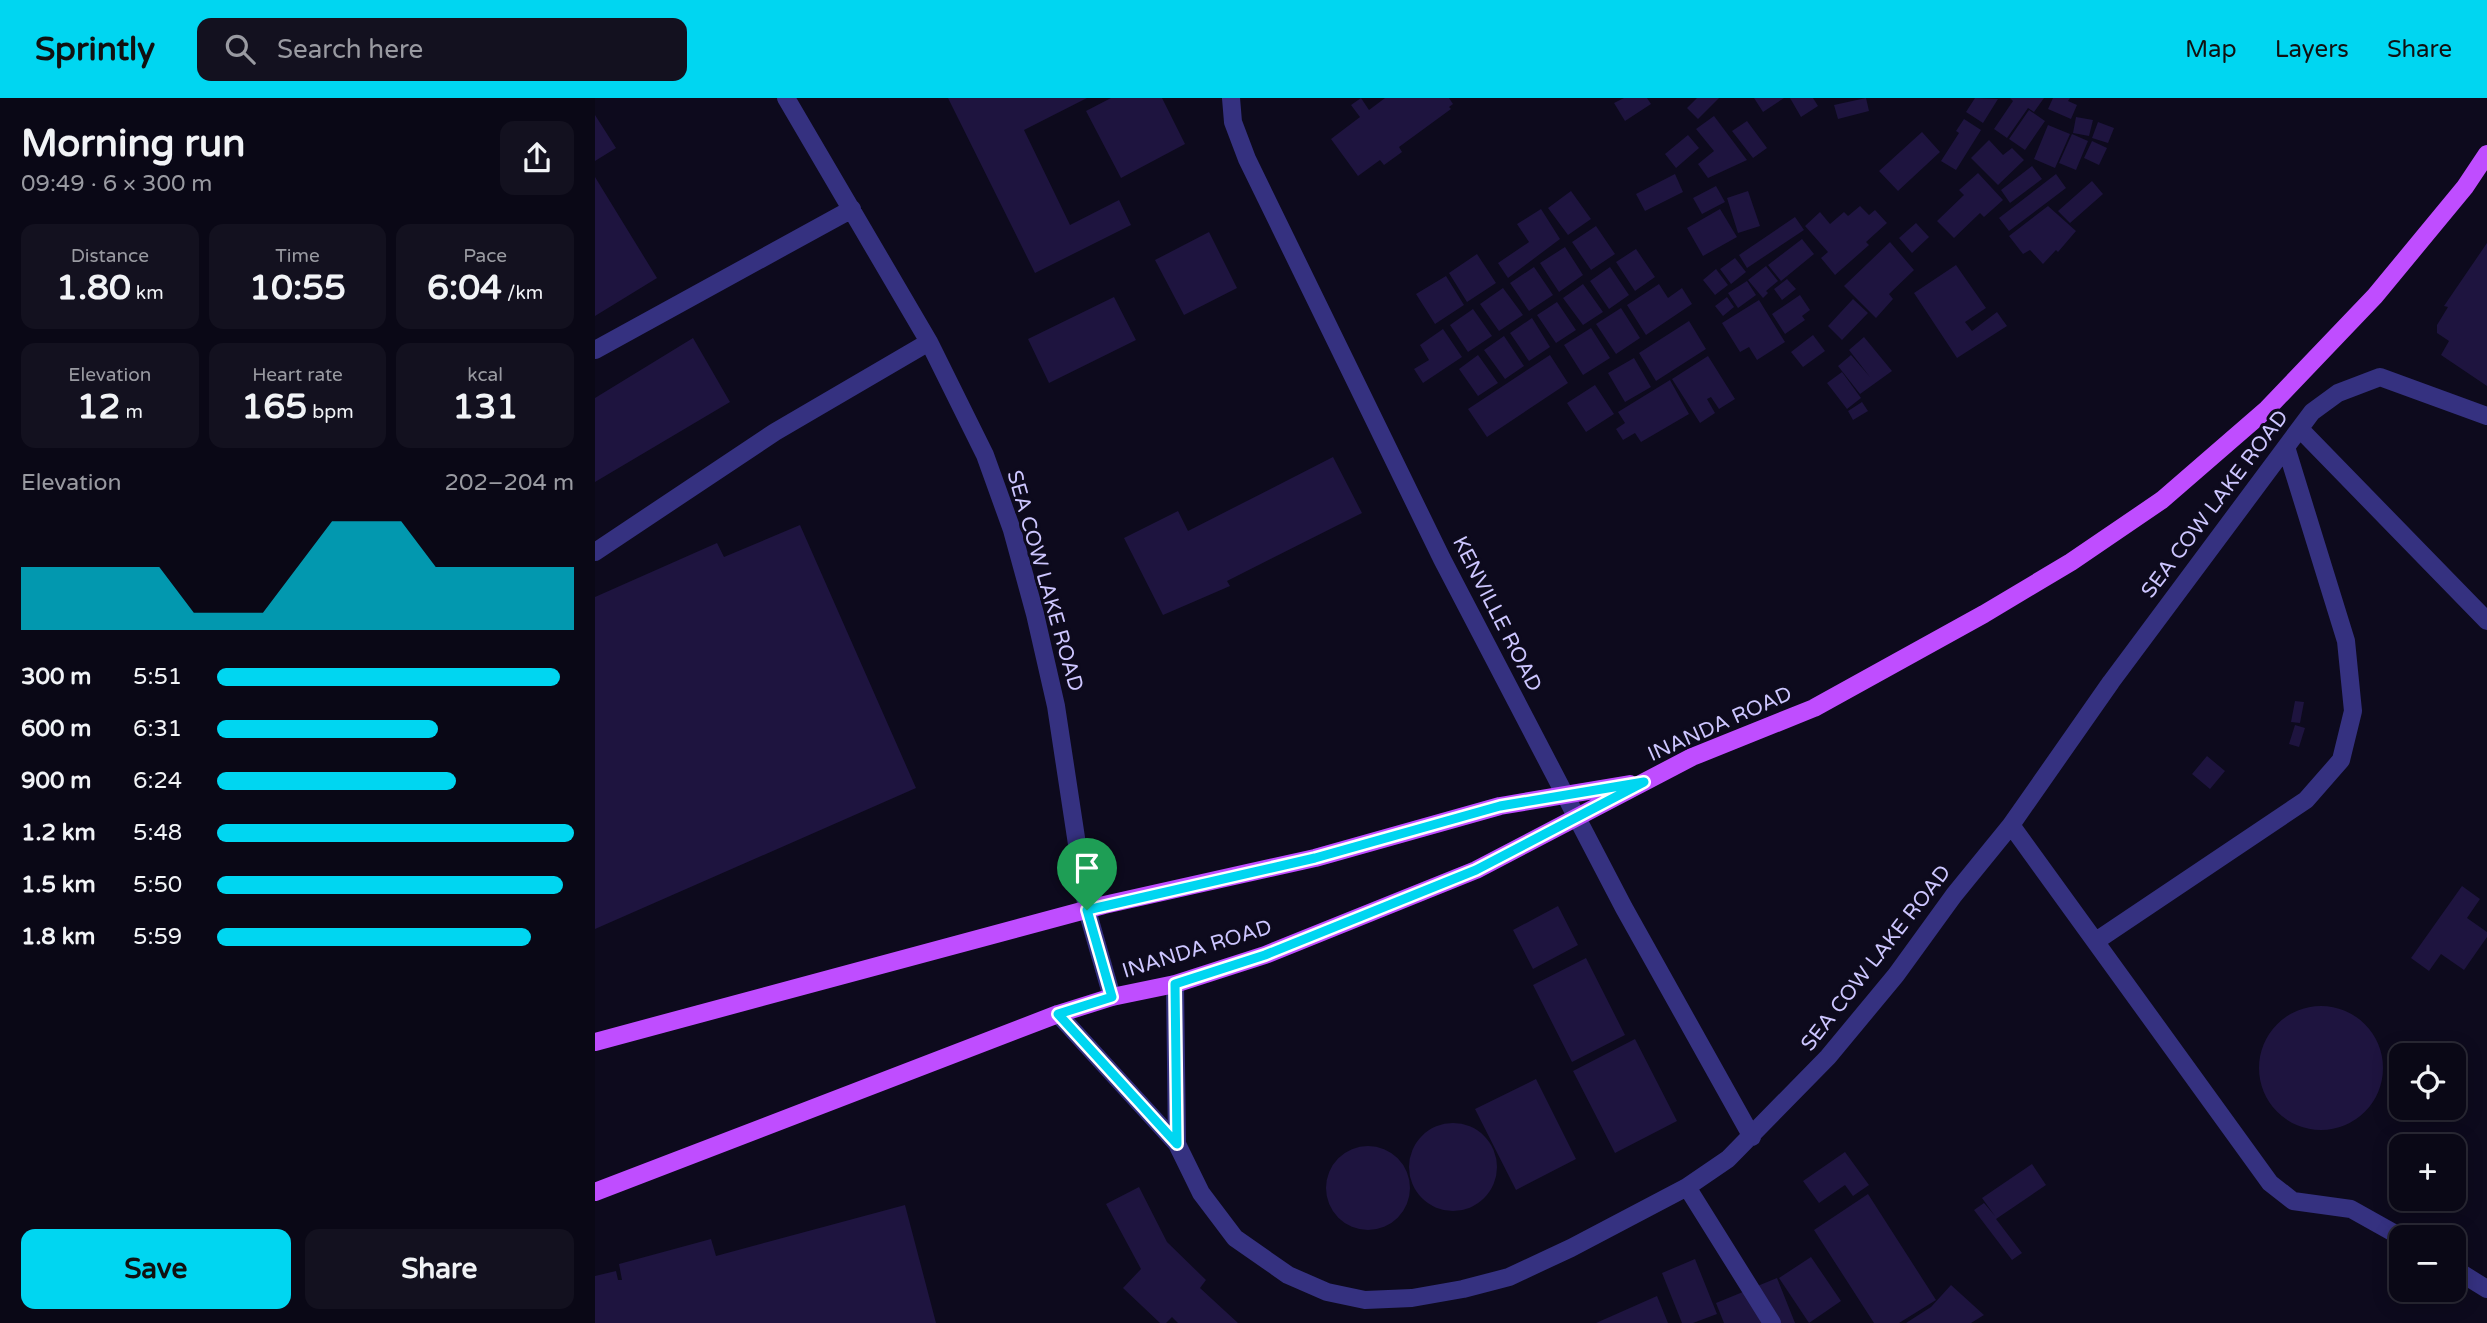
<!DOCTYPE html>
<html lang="en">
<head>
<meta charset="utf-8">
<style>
	:root { --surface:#0a0816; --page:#13111f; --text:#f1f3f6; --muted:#999aa1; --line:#2a2935; --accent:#00d6f1 }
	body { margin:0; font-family:"Varela Round",sans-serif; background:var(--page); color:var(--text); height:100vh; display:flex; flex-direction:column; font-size:26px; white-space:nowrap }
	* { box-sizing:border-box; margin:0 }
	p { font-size:23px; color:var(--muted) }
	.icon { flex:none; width:38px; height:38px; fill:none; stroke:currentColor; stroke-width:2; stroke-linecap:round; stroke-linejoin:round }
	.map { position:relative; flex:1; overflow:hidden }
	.sheet { display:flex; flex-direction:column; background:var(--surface); width:595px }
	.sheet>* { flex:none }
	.controls { position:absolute; left:1794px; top:945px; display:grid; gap:14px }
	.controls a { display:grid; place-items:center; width:77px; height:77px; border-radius:14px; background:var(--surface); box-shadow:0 4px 18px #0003,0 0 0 2px var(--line); font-size:35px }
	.pin { position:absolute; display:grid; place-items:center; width:60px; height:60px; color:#fff; margin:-72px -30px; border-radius:50% 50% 50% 0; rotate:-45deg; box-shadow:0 0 7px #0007 }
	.pin .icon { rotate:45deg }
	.round { display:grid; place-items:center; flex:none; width:74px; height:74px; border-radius:14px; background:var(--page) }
	.overview { display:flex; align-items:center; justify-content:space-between; height:119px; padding:0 21px }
	h1 { font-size:38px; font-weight:800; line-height:52px }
	.figures { display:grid; grid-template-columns:repeat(3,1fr); gap:10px; height:119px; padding:7px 21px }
	.figures div { display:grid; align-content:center; border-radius:14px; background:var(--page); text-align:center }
	.figures b { font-size:35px; font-weight:800 }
	.figures small { font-size:19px; font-weight:400 }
	.figures p { font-size:19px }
	.chart { height:196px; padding:14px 21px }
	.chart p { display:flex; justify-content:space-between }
	.chart svg { width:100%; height:126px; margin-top:7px; fill:var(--accent); opacity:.7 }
	.action { display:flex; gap:14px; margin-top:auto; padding:14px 21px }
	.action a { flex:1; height:80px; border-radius:14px; background:var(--accent); color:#111; font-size:28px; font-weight:800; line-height:80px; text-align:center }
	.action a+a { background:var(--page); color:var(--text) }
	ul { padding:0 21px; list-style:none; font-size:23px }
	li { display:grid; grid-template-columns:112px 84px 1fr; align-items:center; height:52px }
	li i { height:18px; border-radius:9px; background:var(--accent) }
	header { display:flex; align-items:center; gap:42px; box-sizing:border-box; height:98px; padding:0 35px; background:var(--accent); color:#111 }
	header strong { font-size:33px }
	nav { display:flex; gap:38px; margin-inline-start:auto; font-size:24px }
	.search { width:490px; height:63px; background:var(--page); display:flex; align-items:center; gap:18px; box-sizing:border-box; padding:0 24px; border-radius:14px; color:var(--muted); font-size:26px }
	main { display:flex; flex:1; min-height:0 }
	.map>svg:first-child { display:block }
</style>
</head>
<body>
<header>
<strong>Sprintly</strong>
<div class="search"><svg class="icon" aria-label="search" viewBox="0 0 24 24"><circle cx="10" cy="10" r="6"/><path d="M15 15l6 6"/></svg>Search here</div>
<nav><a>Map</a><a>Layers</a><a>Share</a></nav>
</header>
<main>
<section class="sheet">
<div class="overview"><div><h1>Morning run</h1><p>09:49 · 6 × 300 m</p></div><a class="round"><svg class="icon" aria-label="share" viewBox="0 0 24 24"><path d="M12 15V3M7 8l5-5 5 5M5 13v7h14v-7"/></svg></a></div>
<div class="figures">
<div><p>Distance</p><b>1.80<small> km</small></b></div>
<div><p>Time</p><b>10:55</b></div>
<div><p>Pace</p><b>6:04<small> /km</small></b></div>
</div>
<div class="figures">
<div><p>Elevation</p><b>12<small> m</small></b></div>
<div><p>Heart rate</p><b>165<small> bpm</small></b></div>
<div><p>kcal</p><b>131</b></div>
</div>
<div class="chart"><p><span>Elevation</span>202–204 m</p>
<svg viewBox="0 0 160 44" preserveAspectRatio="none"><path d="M0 44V22L10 22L20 22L30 22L40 22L50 38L60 38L70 38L80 22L90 6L100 6L110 6L120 22L130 22L140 22L150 22L160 22V44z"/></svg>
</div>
<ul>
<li><b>300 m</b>5:51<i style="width:96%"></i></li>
<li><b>600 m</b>6:31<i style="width:62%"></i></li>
<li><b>900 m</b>6:24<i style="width:67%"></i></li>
<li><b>1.2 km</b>5:48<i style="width:100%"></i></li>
<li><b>1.5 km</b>5:50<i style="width:97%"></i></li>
<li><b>1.8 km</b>5:59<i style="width:88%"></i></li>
</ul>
<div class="action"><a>Save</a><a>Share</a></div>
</section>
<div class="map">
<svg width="1892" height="1225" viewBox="0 0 1892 1225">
	<rect width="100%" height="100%" fill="#0d0a1d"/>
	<!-- building -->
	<path fill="#1e143f" d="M353,0H492L429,32L475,127L524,102L536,127L440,175Z
		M516,0H567L590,46L526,80L491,13Z
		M766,0L774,12L790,0H854L858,6L854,9L856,11L804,49L807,54L789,67L785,62L763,78L736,41L765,19L756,7Z
		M1029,0H1052L1056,6L1030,23L1019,5Z
		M1102,0H1124L1103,21L1092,10Z
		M1159,0H1189L1168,14Z
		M1195,0H1218L1223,8L1206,19Z
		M1271,0L1274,13L1243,21L1239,7Z
		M1380,0L1403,1L1388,25L1371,14Z
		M1415,0H1449L1439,14L1433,10L1412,40L1399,31L1418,3Z
		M1458,0H1475L1473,3L1482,7L1476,21L1453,11Z
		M1434,12L1450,23L1430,52L1414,41Z
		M0,17L21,50L0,63Z
		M1119,18L1152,62L1113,80L1103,66L1119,53L1101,31Z
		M1481,19L1498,22L1494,38L1478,35Z
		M1369,21L1386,32L1361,72L1346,63L1364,35L1361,33Z
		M1152,23L1172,50L1158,60L1137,33Z
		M1503,24L1519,30L1513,45L1497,40Z
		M1453,27L1475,36L1460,70L1439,61Z
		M1327,34L1345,54L1303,93L1284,73Z
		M1477,36L1493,43L1481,72L1464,65Z
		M1093,37L1104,50L1081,70L1070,56Z
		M1394,42L1408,57L1417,50L1429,62L1403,87L1376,60Z
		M1497,43L1512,50L1504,67L1489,60Z
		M1437,68L1447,81L1415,105L1406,92Z
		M1383,75L1408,102L1389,119L1385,115L1359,140L1342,123L1369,97L1364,92Z
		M1080,76L1088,94L1050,113L1041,96Z
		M1461,76L1471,90L1414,133L1404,120Z
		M0,79L62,180L0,218Z
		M1497,83L1508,96L1475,125L1463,113Z
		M1121,88L1130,104L1107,116L1098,100Z
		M976,93L996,121L973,137L953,110Z
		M1153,93L1165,128L1143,135L1132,100Z
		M1265,108L1274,117L1280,112L1292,125L1271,144L1274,147L1240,177L1226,160L1233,154L1210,128L1225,114L1235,126L1249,114L1253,118Z
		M1453,108L1481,133L1463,154L1461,152L1448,166L1435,152L1428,156L1414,138Z
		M946,111L965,141L913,180L903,165L934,144L922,126Z
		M1125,111L1142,139L1108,158L1092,130Z
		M1200,119L1209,132L1152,170L1144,157Z
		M1321,125L1334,139L1317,155L1304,140Z
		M1001,128L1020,156L996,172L977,144Z
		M614,134L642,190L589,217L560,162Z
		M1207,141L1219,156L1186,183L1173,167Z
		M1295,144L1319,172L1294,196L1298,201L1281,220L1249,188Z
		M1892,145V288L1846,257L1854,243L1842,235V227L1853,209L1849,208Z
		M970,149L988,177L964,194L945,165Z
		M1041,151L1060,179L1040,193L1021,164Z
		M882,156L901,185L872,204L854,175Z
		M1140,160L1151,174L1136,186L1125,171Z
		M1361,167L1391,210L1370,224L1377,233L1402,214L1412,228L1362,260L1319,195Z
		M1171,168L1183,183L1171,193L1173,195L1168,200L1153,182Z
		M939,169L958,197L934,213L915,185Z
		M1015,169L1034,197L1014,211L995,183Z
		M1121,171L1133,187L1120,197L1108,182Z
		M851,178L869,207L840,226L821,196Z
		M1192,181L1201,191L1187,202L1179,191Z
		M1152,183L1161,197L1143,210L1133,195Z
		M988,186L1008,214L988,227L968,200Z
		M1064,186L1073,200L1087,190L1097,206L1051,237L1032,207Z
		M908,190L928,217L904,233L885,206Z
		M1205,197L1215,212L1207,218L1210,222L1190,236L1177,216Z
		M519,199L541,242L454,285L433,241Z
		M1132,199L1139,209L1128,218L1120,208Z
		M1258,201L1273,215L1247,242L1233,228Z
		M1164,202L1190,244L1162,262L1154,249L1145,254L1127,225Z
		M962,204L981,232L961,245L942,217Z
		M1026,210L1045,240L1021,256L1001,226Z
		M878,211L897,238L873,254L855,227Z
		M937,220L955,249L934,263L915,235Z
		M1094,223L1111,251L1061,283L1044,255Z
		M996,230L1015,260L988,277L969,247Z
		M848,231L867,259L828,285L819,271L834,262L825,247Z
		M1218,237L1230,253L1208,269L1196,254Z
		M909,238L929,268L910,281L889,252Z
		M1269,239L1297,273L1265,296L1243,268L1256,257L1275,279L1254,252Z
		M98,240L135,304L0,384V300Z
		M883,257L903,285L883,298L864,271Z
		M955,257L973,285L892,339L873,311Z
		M1113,258L1140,301L1124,311L1116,299L1112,301L1120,315L1105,325L1077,281Z
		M1039,260L1056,289L1030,304L1013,275Z
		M1247,274L1266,300L1252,311L1232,285Z
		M1075,282L1094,316L1046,344L1040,335L1028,342L1021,331L1030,325L1023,314Z
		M1000,287L1019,316L991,334L972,305Z
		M1267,304L1273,313L1258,322L1253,313Z
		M738,359L767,415L632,483L635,488L568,517L529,440L583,413L593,433Z
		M205,427L321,690L0,831V499L122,445L129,459Z
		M1700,603L1709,604L1705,625L1696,624Z
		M1700,627L1710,630L1704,649L1694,646Z
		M1612,658L1630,673L1615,691L1597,676Z
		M1867,788L1885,801L1872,820L1892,834V839L1869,872L1846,856L1834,873L1816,860Z
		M963,808L983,847L938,871L918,832Z
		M991,860L1030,937L977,964L938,887Z
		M1664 970a62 62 0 1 1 124 0a62 62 0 1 1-124 0Z
		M1040,941L1082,1023L1020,1055L978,973Z
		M941,981L981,1061L921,1092L880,1011Z
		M814 1069a44 44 0 1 1 88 0a44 44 0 1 1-88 0Z
		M731 1090a42 42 0 1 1 84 0a42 42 0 1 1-84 0Z
		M1250,1054L1274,1087L1258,1098L1250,1087L1224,1105L1208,1083Z
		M1437,1066L1451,1087L1401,1121L1427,1155L1417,1162L1379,1112L1389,1105L1400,1118L1387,1100Z
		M544,1089L572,1144L611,1182L605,1190L643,1225H583L577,1219L571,1225H565L528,1190L546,1171L511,1106Z
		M1273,1096L1341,1202L1304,1225H1279L1219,1132Z
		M310,1107L341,1225H0V1178L21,1173L23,1182H27L24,1166L116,1141L121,1158Z
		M1216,1159L1246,1203L1214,1225L1184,1180Z
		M1100,1161L1122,1216L1098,1225H1087L1067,1175Z
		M1182,1180L1200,1225H1129L1121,1205Z
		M1356,1187L1389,1217L1376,1225H1311L1336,1209Z
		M1062,1198L1073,1225H1001Z"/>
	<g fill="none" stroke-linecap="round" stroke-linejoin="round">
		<!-- minor -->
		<path stroke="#353180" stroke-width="18" d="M191,0L334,244L390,357L417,432L440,516L461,608L492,812L517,899
			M636,0L638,24L652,61L847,461L1029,810L1157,1039
			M0,252L257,111
			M1705,331L1892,523
			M0,454L180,334L334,244
			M1416,727L1675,1085L1698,1103L1756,1111L1806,1139
			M1501,843L1711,702L1746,662L1758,613L1751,543L1691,349
			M580,886L582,1046
			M463,916L582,1046L606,1095L640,1140L693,1177L732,1194L770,1202L817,1200L868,1191L914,1179L976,1150L1092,1089L1133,1061L1233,959L1301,877L1359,797L1416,727L1516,584L1717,314L1743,295L1785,279L1892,318
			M1092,1089L1177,1225
			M1858,1170L1892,1191"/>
		<!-- major -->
		<path stroke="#bf4dff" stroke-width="18" d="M0,944L509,807L720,760L905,708L1035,686
			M0,1094L463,916L517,899L580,886L670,857L881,772L1097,659L1219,610L1389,516L1476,464L1567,402L1672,311L1780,198L1870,89L1892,56"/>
	</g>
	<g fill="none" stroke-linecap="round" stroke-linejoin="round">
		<defs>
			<path id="route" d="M1049,684L881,772L670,857L580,886L582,1046L463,916L517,899L492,812L720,760L905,708Z"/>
		</defs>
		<!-- route casing -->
		<use href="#route" stroke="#fff" stroke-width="14"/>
		<!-- route -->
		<use href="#route" stroke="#00d6f1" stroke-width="9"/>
	</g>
	<g text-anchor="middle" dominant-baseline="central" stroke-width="6" stroke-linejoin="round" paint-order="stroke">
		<!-- street labels -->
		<g font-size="21" fill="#cdc6ff" stroke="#0d0a1d">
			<text transform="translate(1620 406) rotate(-53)">SEA COW LAKE ROAD</text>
			<text transform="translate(450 483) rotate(74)">SEA COW LAKE ROAD</text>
			<text transform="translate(902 516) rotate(63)">KENVILLE ROAD</text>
			<text transform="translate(1125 626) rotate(-24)">INANDA ROAD</text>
			<text transform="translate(602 851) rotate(-17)">INANDA ROAD</text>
			<text transform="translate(1281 860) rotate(-52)">SEA COW LAKE ROAD</text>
		</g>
	</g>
</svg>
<div class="controls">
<a><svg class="icon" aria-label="locate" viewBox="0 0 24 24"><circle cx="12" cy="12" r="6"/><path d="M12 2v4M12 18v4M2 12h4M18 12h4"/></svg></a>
<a>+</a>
<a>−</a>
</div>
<div class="pin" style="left:492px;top:812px;background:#1e9e55"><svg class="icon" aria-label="arrive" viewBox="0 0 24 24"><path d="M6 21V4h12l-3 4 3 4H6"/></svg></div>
</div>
</main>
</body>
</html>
